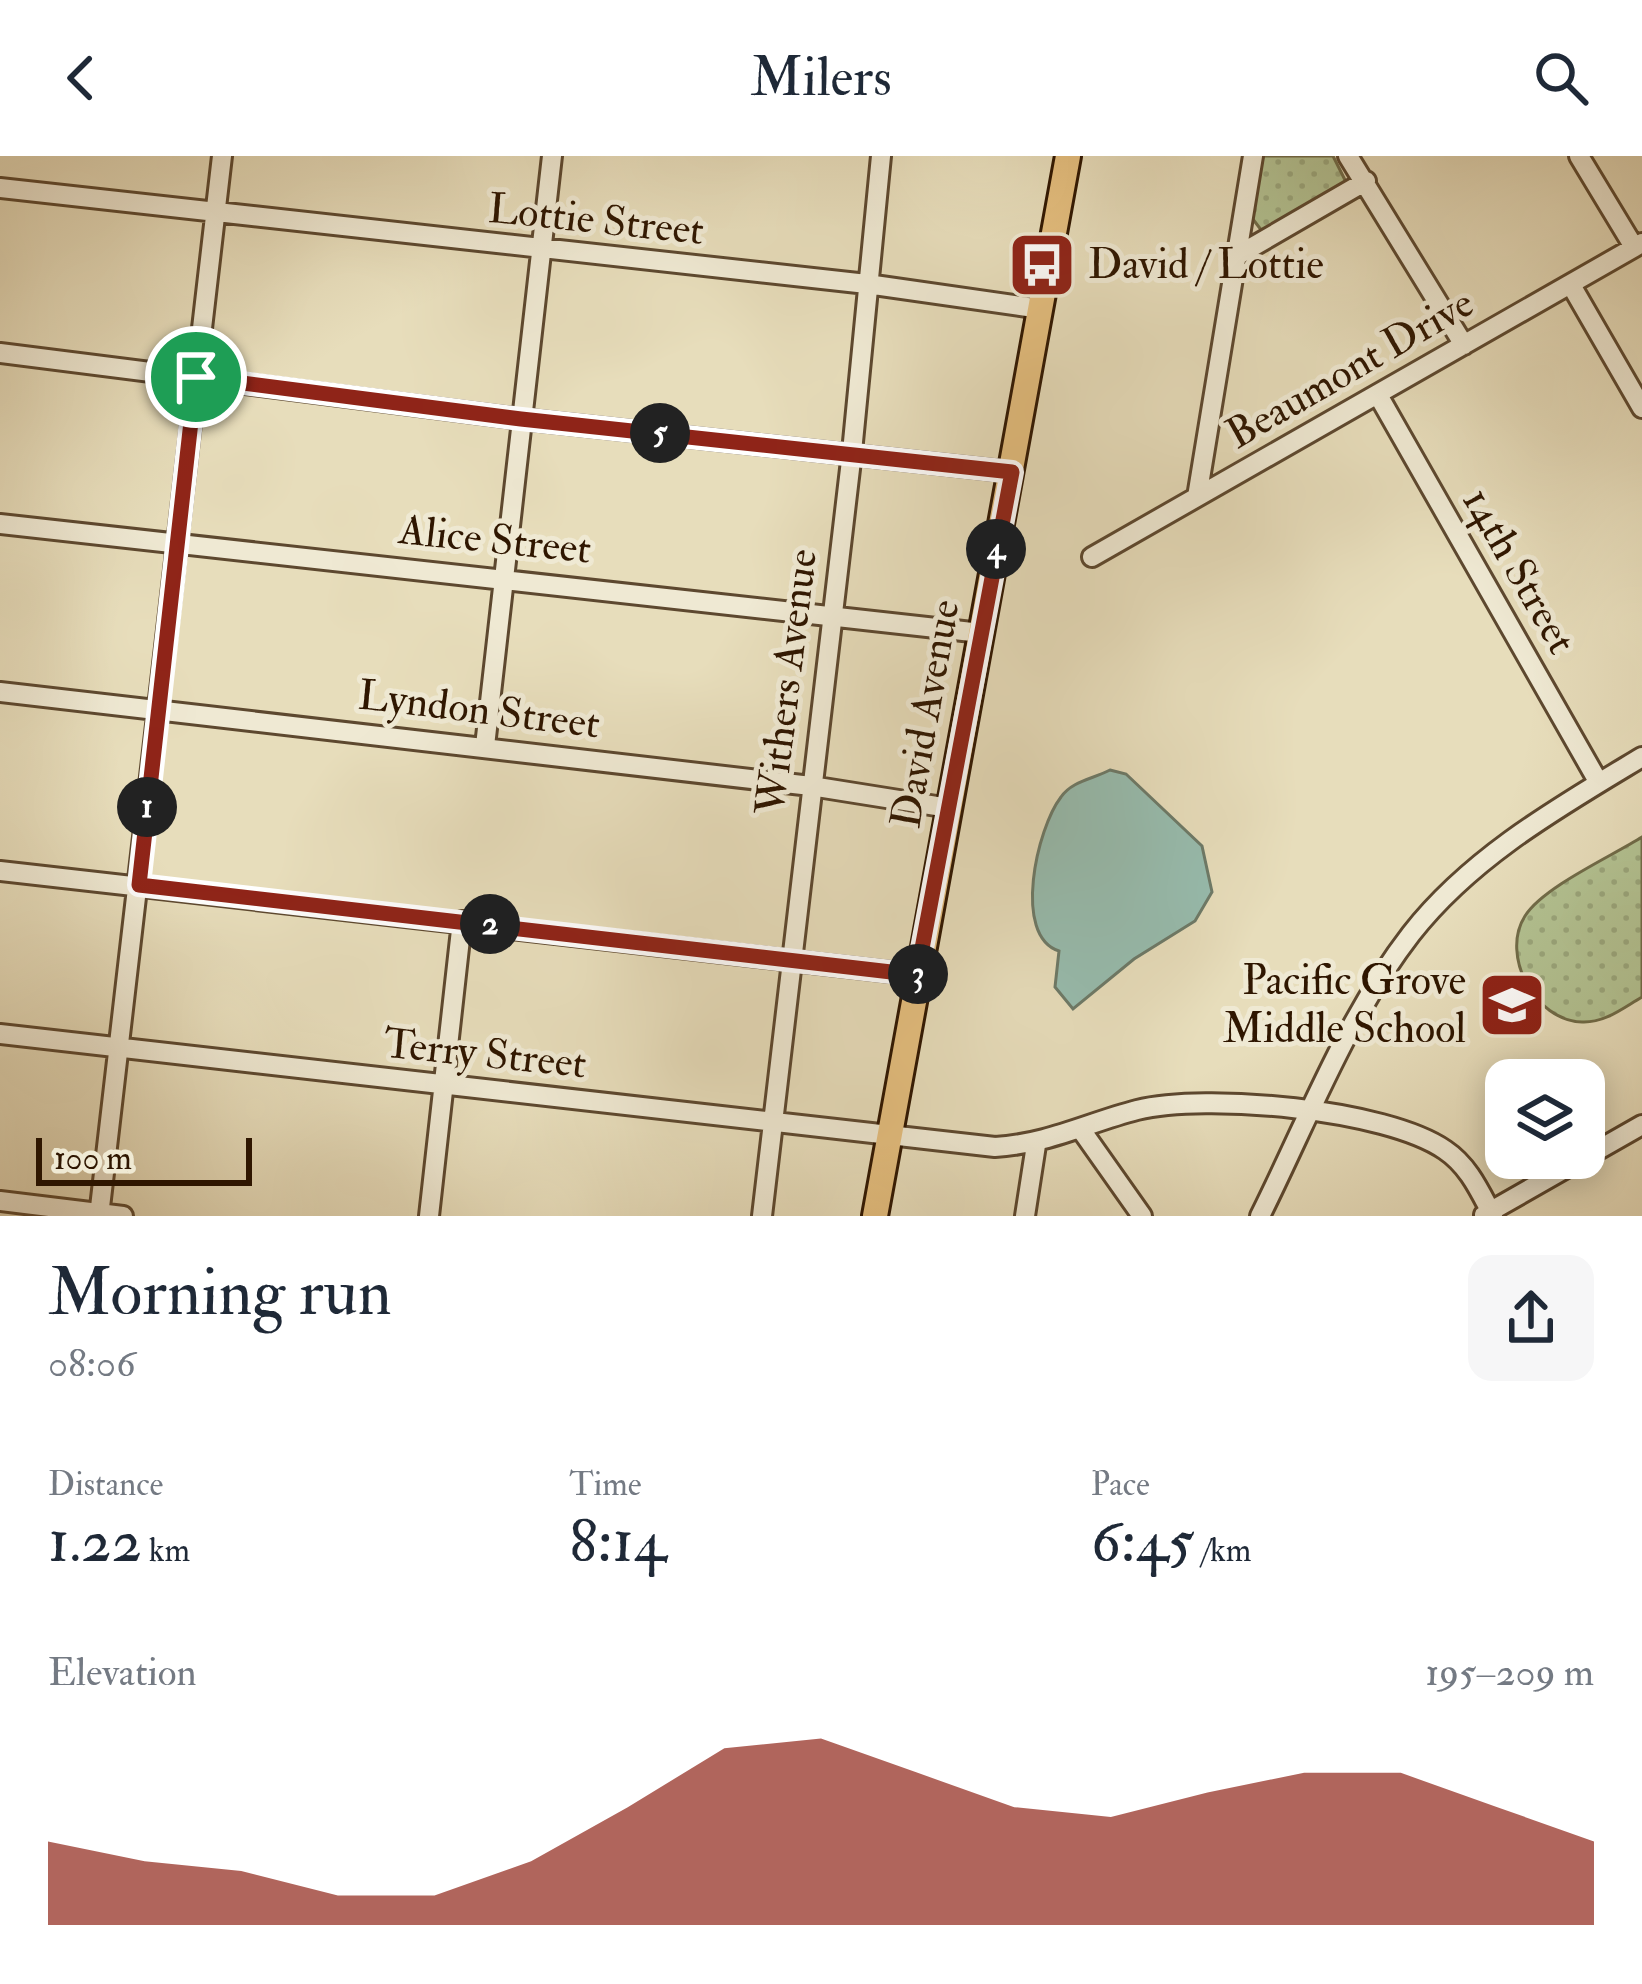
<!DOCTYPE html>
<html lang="en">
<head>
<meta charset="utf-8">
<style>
	:root { --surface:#fff; --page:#f6f6f7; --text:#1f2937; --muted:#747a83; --accent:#8f2418 }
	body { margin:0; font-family:"IM FELL Double Pica",serif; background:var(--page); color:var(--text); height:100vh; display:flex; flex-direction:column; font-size:45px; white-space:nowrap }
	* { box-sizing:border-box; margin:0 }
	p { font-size:39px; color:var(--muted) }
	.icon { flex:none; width:66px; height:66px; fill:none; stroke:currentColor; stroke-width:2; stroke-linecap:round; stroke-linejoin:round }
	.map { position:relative; height:1060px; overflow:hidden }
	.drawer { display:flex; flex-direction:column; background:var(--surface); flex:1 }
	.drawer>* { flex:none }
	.fabs { position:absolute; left:1485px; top:903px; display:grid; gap:24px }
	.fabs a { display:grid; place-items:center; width:120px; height:120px; border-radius:24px; background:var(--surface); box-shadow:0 6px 30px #0003; font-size:60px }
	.scale { position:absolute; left:36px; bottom:30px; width:216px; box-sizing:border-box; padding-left:12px; border:6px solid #2f1600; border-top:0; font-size:33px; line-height:42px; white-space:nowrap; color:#2f1600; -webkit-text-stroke:9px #efe9d3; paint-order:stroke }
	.pin { position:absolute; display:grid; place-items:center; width:102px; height:102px; color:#fff; margin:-51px; border:6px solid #fff; border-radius:50%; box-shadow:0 3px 12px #0007 }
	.km { position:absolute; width:60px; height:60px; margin:-30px; border-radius:50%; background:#222; color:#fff; font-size:33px; line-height:60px; text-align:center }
	.round { display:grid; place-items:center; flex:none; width:126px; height:126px; border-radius:24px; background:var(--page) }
	.summary { display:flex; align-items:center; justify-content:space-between; height:204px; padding:0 48px }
	h1 { font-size:66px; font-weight:600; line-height:90px }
	.stats { display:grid; grid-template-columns:repeat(3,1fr); gap:18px; height:204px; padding:12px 48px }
	.stats div { display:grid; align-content:center }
	.stats b { font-size:60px; font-weight:600 }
	.stats small { font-size:33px; font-weight:400 }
	.stats p { font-size:33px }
	.chart { height:336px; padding:24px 48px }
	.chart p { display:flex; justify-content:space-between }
	.chart svg { width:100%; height:216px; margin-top:12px; fill:var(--accent); opacity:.7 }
	header { display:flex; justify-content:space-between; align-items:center; height:156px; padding:0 48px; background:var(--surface); font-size:54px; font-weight:600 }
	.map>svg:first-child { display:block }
</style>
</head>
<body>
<header><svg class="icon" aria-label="back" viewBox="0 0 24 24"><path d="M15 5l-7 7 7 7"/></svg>Milers<svg class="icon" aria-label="search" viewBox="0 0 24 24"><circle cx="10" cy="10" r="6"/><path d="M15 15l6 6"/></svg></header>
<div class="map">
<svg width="1642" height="1060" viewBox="0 0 1642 1060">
	<defs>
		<pattern id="grass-dots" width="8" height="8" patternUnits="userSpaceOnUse" patternTransform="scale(3)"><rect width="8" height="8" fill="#b3c292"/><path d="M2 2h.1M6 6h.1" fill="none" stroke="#9aa67c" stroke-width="1.8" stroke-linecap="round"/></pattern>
	</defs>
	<rect width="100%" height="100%" fill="#e7ddbb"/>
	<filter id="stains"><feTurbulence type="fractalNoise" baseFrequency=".00167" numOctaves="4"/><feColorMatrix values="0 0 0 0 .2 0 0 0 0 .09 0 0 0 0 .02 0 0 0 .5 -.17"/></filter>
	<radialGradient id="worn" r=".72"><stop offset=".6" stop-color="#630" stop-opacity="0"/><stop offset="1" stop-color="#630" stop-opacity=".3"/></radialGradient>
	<!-- grass -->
	<path fill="url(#grass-dots)" stroke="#716c49" stroke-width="3" d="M1263,0H1333L1346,26L1262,75L1252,62Z
		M1642,681V841C1623,852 1605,867 1582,866C1535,865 1500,799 1525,760C1543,731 1612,700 1642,681Z"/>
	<!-- water -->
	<path fill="#97bcae" stroke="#6d7a68" stroke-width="3" d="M1110,614L1126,618L1202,690L1212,736L1195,765L1134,803L1073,853L1055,831L1059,795C1012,780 1037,672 1061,641C1072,625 1093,623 1110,614Z"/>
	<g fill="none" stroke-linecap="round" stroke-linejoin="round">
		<defs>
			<path id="minor" d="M1348,0L1464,189
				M1579,0L1634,91
				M0,32L867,128L1041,153
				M1235,101L1366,25
				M1571,129L1642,252
				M0,197L521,263L1012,316
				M1378,239L1599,627
				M1197,341L1253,0
				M0,368L981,477
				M1092,401L1642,87
				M0,536L811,630L949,652
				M485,590L552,0
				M0,715L917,819
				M0,878L995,991C1047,988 1087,967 1137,954C1206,937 1386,953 1445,994C1469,1010 1480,1036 1493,1060
				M1082,975L1142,1060
				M0,1045L123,1060
				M1484,1059L1642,969
				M99,1060L222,0
				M429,1060L462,765
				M762,1060L852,296L881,0
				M1025,1060L1036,989
				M1260,1060C1307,966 1346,862 1411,778C1471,701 1559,651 1642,601"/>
			<path id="major" d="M875,1060L1068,0"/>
		</defs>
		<!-- minor casing -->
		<use href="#minor" stroke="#5d482f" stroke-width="24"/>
		<!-- major casing -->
		<use href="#major" stroke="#2f1600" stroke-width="30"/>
		<!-- minor -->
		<use href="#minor" stroke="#efe9d3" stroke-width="18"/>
		<!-- major -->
		<use href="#major" stroke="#e4be7e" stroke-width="24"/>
	</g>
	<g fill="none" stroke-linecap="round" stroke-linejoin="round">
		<defs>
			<path id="route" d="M196,221L521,263L1012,316L917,819L139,729Z"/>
		</defs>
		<!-- route casing -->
		<use href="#route" stroke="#fff" stroke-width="24"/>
		<!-- route -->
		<use href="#route" stroke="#8f2418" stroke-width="15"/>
	</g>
	<!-- icons -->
	<defs>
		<symbol id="bus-square" viewBox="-11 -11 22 22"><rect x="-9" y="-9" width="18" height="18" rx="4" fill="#8f2418" stroke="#efe9d3"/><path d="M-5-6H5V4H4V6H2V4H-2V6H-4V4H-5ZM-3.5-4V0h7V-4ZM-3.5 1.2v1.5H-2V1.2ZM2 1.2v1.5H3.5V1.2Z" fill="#fff"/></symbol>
		<symbol id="school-square" viewBox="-11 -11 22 22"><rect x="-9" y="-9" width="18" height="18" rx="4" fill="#8f2418" stroke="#efe9d3"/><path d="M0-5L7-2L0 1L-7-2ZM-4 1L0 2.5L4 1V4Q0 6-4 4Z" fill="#fff"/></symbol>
	</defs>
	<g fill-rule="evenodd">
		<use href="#bus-square" x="1004" y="71" width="76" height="76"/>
		<use href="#school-square" x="1474" y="811" width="76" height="76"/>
	</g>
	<g text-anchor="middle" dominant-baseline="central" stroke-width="10" stroke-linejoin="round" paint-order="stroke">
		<!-- street labels -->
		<g font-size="42" fill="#2f1600" stroke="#efe9d3">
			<text transform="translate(596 64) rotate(6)">Lottie Street</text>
			<text transform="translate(1350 213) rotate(-30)">Beaumont Drive</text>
			<text transform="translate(495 384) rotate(6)">Alice Street</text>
			<text transform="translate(1519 415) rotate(60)">14th Street</text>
			<text transform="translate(787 526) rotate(-83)">Withers Avenue</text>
			<text transform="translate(479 554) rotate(7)">Lyndon Street</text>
			<text transform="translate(926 558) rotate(-80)">David Avenue</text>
			<text transform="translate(485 898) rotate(6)">Terry Street</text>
		</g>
		<!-- poi labels -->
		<g font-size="42" fill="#2f1600" stroke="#efe9d3" text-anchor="start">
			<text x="1088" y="109">David / Lottie</text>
			<text x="1466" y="825" text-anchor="end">Pacific Grove<tspan x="1466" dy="48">Middle School</tspan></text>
		</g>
	</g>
	<rect width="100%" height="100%" filter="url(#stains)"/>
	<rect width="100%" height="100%" fill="url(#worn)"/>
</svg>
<div class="fabs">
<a><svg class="icon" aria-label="layers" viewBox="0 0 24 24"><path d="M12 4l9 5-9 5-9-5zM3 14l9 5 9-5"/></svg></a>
</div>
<div class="scale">100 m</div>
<div class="pin" style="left:196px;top:221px;background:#1e9e55"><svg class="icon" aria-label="arrive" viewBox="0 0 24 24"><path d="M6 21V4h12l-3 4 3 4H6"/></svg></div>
<b class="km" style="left:147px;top:651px">1</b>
<b class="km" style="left:490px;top:768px">2</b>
<b class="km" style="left:918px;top:818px">3</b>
<b class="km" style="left:996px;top:393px">4</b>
<b class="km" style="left:660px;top:277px">5</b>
</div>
<section class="drawer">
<div class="summary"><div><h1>Morning run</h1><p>08:06</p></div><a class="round"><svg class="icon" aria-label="share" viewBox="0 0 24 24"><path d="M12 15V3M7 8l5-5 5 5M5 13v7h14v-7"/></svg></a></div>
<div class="stats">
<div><p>Distance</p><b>1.22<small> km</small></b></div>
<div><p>Time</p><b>8:14</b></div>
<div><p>Pace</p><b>6:45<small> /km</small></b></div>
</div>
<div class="chart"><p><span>Elevation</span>195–209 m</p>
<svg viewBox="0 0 160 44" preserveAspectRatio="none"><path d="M0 44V27L10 31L20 33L30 38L40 38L50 31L60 20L70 8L80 6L90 13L100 20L110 22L120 17L130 13L140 13L150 20L160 27V44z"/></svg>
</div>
</section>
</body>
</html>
